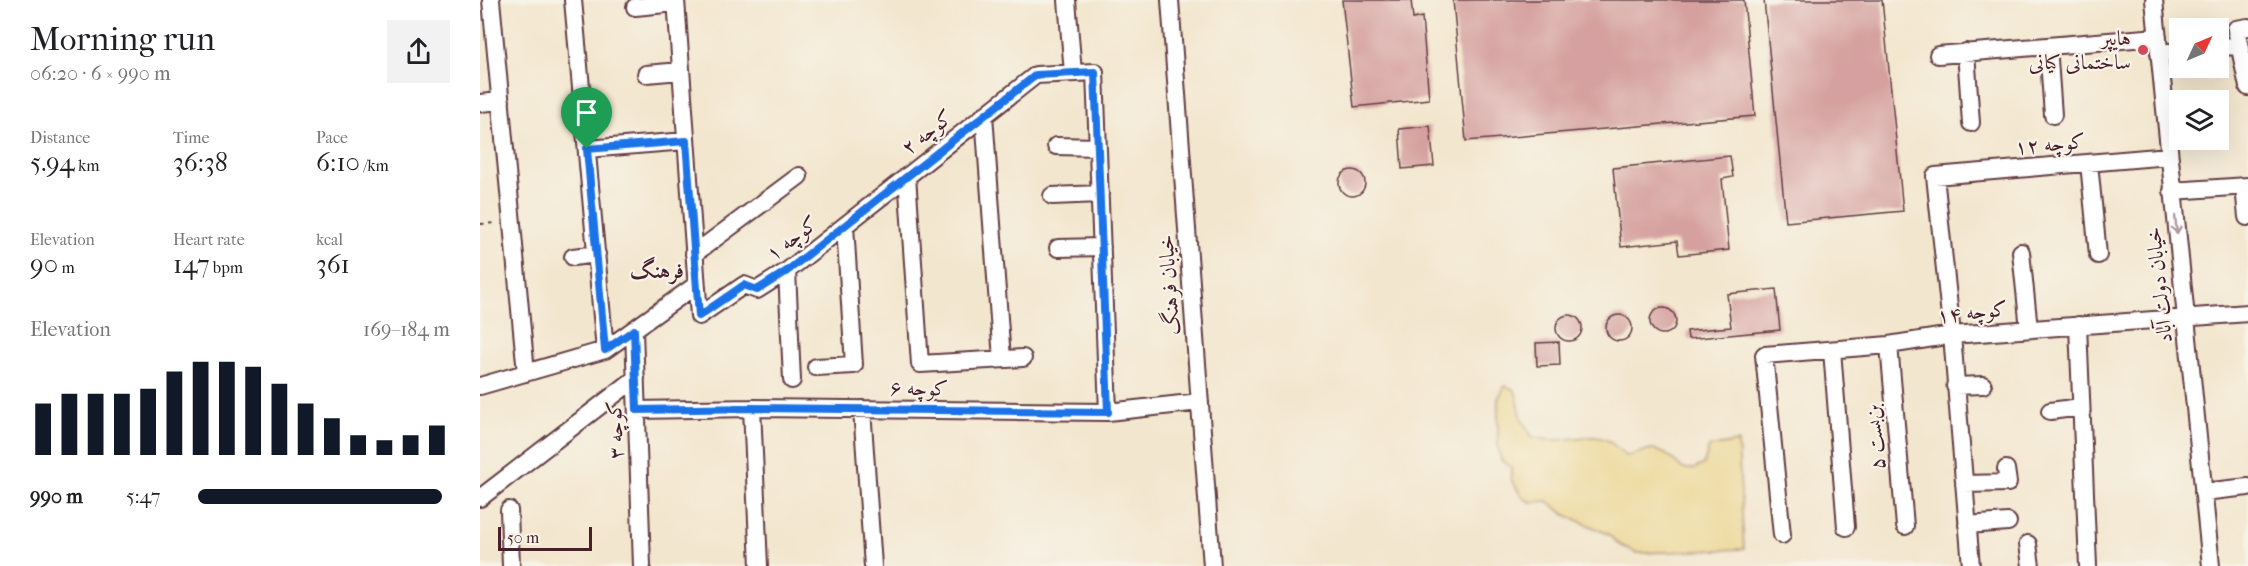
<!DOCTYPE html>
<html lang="en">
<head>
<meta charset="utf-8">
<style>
	:root { --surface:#fff; --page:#f2f2f2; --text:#202124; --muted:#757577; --accent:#111827 }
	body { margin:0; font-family:"IM FELL French Canon",Amiri,serif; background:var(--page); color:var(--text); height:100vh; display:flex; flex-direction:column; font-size:22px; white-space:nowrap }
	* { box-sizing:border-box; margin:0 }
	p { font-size:20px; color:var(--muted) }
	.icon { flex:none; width:33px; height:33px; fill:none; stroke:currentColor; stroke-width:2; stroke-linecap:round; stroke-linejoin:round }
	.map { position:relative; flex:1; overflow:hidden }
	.side { display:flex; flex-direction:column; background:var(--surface); width:480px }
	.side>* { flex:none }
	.needle { width:39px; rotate:46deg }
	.controls { position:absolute; left:1689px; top:18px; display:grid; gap:12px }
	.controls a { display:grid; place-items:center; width:60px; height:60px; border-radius:0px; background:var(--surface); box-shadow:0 6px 24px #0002; font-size:30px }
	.scale { position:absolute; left:18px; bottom:15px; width:94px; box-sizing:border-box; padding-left:6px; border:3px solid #4a1f2b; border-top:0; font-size:16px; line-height:21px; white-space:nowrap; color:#4a1f2b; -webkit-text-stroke:4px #f7f3e8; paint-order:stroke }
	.pin { position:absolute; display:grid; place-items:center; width:51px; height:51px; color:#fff; margin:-62px -26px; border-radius:50% 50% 50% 0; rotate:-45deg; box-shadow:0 0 6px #0007 }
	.pin .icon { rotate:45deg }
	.round { display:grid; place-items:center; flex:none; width:63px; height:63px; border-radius:0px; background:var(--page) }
	.summary { display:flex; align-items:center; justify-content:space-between; height:102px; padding:0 30px }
	h1 { font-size:33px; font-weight:600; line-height:45px }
	.figures { display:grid; grid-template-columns:repeat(3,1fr); gap:9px; height:102px; padding:6px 30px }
	.figures div { display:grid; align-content:center }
	.figures b { font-size:26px; font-weight:600 }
	.figures small { font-size:16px; font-weight:400 }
	.figures p { font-size:16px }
	.chart { height:168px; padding:12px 30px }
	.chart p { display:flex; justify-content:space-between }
	.chart svg { width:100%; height:108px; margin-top:6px; stroke:var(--accent); stroke-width:6 }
	ul { padding:0 30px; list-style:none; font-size:20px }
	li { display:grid; grid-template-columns:96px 72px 1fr; align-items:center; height:45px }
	li i { height:15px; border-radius:8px; background:var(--accent) }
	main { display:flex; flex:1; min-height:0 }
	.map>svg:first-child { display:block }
</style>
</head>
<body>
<main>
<section class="side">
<div class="summary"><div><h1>Morning run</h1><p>06:20 · 6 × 990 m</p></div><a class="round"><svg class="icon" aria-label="share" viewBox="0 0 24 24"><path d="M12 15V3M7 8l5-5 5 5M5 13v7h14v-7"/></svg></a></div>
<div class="figures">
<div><p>Distance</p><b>5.94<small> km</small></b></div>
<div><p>Time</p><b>36:38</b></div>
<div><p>Pace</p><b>6:10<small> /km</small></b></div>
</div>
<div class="figures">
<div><p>Elevation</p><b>90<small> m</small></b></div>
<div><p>Heart rate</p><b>147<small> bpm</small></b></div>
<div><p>kcal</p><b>361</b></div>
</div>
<div class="chart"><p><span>Elevation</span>169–184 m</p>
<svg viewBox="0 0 160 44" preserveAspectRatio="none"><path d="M5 44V23M15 44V19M25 44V19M35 44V19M45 44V17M55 44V10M65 44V6M75 44V6M85 44V8M95 44V15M105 44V23M115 44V29M125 44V36M135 44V38M145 44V36M155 44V32"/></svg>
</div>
<ul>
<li><b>990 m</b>5:47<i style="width:97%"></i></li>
</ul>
</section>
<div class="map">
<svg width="1768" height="566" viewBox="0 0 1768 566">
	<rect width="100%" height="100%" fill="#f7f3e8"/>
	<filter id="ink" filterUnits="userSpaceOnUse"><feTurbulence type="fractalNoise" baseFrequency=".0167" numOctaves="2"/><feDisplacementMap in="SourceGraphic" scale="12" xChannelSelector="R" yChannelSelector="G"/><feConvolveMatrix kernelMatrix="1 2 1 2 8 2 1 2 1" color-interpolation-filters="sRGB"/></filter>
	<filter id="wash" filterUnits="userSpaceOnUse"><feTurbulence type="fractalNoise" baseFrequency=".008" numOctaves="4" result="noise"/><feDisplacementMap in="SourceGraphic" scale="24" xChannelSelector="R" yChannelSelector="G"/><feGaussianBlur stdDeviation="1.35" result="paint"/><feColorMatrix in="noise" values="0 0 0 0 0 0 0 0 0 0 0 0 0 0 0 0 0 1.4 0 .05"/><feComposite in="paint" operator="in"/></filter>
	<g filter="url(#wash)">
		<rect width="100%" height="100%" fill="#f3e6ce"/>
		<!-- sand -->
		<path fill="#eeda9e" stroke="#9c7c64" stroke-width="1.5" d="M1025,386L1035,390L1042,420L1053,438C1060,438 1069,440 1076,440C1108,439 1121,427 1145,456C1154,456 1157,453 1164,451C1179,445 1194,460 1203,469H1214L1224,464L1229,447L1258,442L1264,549L1158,553L1140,545L1128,534L1084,514L1068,501L1050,502L1042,497L1031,479L1032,468L1021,460L1018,447V399Z"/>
		<g id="blocks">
			<!-- building -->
			<path fill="#d5a09f" d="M862,0H931L933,19L942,17L949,99L874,107Z
				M973,0H1264L1275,116L986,141Z
				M1284,0H1402L1423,211L1306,222Z
				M950,126L954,166L922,169L919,129Z
				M1250,156L1253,177L1242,179L1249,250L1199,255L1197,241L1141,247L1133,168Z
				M859 183a13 13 0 1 1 26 0a13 13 0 1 1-26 0Z
				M1296,289L1300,330L1208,339L1207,331L1251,327L1247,294Z
				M1170 321a13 13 0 1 1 26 0a13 13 0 1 1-26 0Z
				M1126 328a13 13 0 1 1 26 0a13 13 0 1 1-26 0Z
				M1076 328a13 13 0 1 1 26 0a13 13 0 1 1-26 0Z
				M1079,342L1080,365L1057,366L1056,343Z"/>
		</g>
	</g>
	<g filter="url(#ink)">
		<use href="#blocks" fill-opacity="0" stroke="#633d43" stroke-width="1.5"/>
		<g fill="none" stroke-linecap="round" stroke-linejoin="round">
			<defs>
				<path id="minor" d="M11,0L46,373
					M93,0L125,350
					M196,0L219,316
					M587,0L593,73
					M690,0L732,566
					M1674,0L1731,566
					M155,7L196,3
					M1768,27L1756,29L1768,87
					M1568,46L1573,115
					M1738,47L1758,46
					M1486,52L1491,123
					M1679,53L1700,51
					M1458,55L1678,37
					M166,74L201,71
					M0,103L21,101
					M504,115L522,359
					M576,146L618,147
					M107,149L206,141
					M1609,163L1618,255
					M427,176L440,364L543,358
					M1764,187L1767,217
					M1692,191L1768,186
					M572,196L620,194
					M578,248L622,247
					M1541,252L1549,329
					M214,254L319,176
					M93,257L117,254
					M307,271L312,380
					M219,316L264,285L277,290L307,271L556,75L615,72L628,412
					M1598,325L1608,566
					M154,330L162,566
					M1409,345L1425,526
					M1352,350L1366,527
					M336,367L374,365L365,226
					M0,386L125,350L216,285
					M1475,386L1503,385
					M272,408L279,566
					M382,409L393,566
					M157,410L272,408L628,412L720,402
					M1570,411L1601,407
					M1484,484L1528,483L1526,469
					M1723,492L1768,487
					M0,498L156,378
					M29,510L31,566
					M1487,525L1528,522
					M1302,535L1284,355L1409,345L1472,335L1768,313
					M1548,544L1551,566
					M1491,566L1472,335L1455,176L1689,156"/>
			</defs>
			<!-- minor casing -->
			<use href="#minor" stroke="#633d43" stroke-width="20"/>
			<!-- path -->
			<path stroke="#633d43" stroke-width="2" stroke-dasharray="4.5 4.5" stroke-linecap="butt" d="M0,224L17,223"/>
			<!-- minor -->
			<use href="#minor" stroke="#fff" stroke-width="16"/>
		</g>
		<!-- one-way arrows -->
		<defs><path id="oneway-shaft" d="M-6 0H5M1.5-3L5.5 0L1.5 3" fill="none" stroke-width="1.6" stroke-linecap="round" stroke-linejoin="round" transform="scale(1.5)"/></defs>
		<use stroke="#ae9aa0" href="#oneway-shaft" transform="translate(1696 225) rotate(84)"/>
	</g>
	<g fill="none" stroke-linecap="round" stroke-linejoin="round" filter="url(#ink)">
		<defs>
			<path id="route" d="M615,72L628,412L272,408L157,410L154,330L125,350L107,149L206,141L219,316L264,285L277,290L307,271L556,75Z"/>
		</defs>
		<!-- route casing -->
		<use href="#route" stroke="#fff" stroke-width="12"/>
		<!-- route -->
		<use href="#route" stroke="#1a73e8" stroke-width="8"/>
	</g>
	<!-- markers -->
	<circle fill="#d1495b" stroke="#f7f3e8" stroke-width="2" cx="1663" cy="50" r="6"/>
	<g text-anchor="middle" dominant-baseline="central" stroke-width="4.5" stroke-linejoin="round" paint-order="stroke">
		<!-- poi labels -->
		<g font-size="21" fill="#4a1f2b" stroke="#f7f3e8" text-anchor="end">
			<text x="1651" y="38">هایپر<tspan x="1651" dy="24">ساختمانی کیانی</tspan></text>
		</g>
		<!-- street labels -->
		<g font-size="21" fill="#4a1f2b" stroke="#f7f3e8">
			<text transform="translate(447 132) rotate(-38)">کوچه ۲</text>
			<text transform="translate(1570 144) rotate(-5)">کوچه ۱۲</text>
			<text transform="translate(312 238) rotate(-37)">کوچه ۱</text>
			<text transform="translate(689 285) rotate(-94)">خیابان فرهنگ</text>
			<text transform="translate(1679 285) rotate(-96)">خیابان دولت آباد</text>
			<text transform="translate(1492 312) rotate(-6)">کوچه ۱۴</text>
			<text transform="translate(439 388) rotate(1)">کوچه ۶</text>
			<text transform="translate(135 430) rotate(-92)">کوچه ۳</text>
			<text transform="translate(1395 437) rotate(-95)">بن‌بست ۵</text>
		</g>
		<!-- neighbourhood labels -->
		<g font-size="22" font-weight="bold" fill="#4a1f2b" stroke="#f7f3e8">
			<text x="177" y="271">فرهنگ</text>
		</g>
	</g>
</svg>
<div class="controls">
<a><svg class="needle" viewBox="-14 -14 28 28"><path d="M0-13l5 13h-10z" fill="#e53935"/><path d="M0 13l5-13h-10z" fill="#757577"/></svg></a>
<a><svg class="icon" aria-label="layers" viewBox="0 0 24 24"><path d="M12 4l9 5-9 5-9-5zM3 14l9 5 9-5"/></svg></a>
</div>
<div class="scale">50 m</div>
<div class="pin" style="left:107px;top:149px;background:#1e9e55"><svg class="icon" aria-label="arrive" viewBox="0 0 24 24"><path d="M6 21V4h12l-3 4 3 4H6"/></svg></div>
</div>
</main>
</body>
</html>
